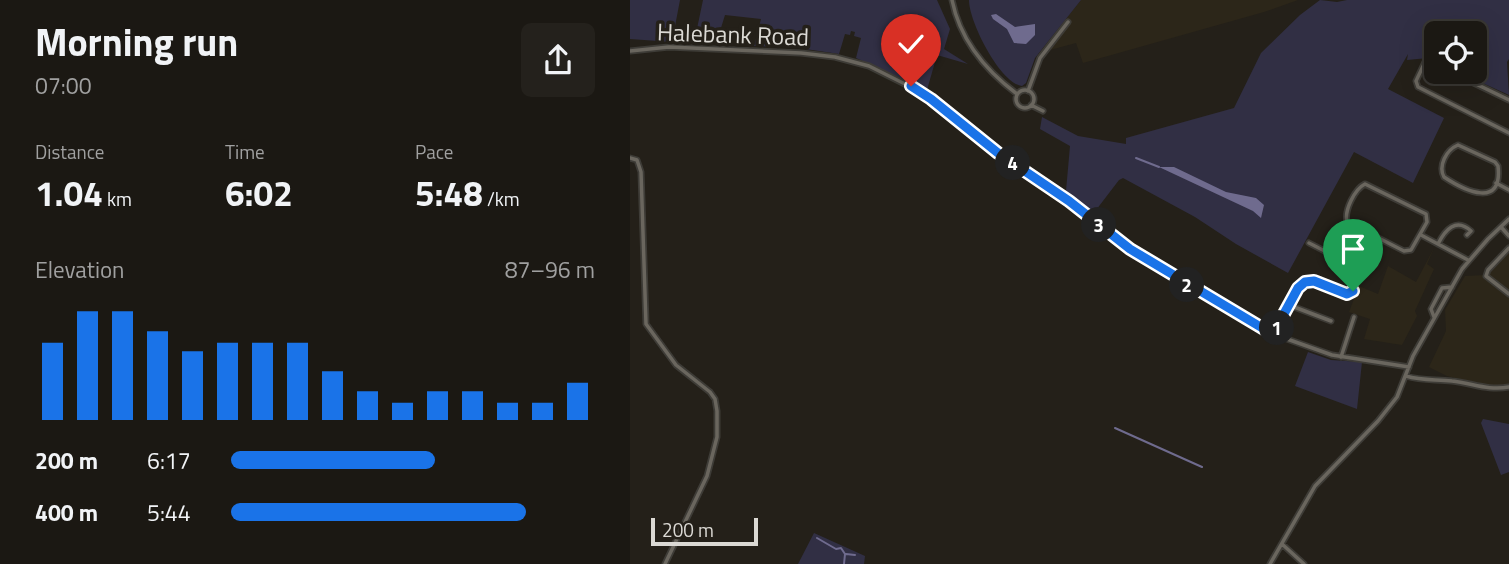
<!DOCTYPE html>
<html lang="en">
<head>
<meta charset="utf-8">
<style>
	:root { --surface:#1b1813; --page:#24211c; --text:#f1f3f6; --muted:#a0a0a0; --line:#393733; --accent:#1a73e8 }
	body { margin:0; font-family:"Titillium Web",sans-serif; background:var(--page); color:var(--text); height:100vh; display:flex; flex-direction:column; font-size:26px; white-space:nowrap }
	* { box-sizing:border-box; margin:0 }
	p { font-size:23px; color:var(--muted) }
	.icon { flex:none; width:38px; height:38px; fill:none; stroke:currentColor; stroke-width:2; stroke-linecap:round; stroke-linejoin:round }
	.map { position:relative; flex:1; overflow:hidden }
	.sheet { display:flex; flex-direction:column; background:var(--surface); width:630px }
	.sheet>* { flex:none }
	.controls { position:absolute; left:794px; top:21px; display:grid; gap:14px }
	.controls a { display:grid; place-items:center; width:63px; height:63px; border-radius:10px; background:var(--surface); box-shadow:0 7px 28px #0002,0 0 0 2px var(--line); font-size:35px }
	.scale { position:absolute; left:21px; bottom:18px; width:107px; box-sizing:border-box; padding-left:7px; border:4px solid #dbd9d4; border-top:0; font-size:19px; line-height:24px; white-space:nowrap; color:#dbd9d4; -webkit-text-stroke:5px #242019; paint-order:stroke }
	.pin { position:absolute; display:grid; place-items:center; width:60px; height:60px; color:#fff; margin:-72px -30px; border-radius:50% 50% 50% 0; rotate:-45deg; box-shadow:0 0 7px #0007 }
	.pin .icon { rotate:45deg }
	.km { position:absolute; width:35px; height:35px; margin:-18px; border-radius:50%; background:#222; color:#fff; font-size:19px; line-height:35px; text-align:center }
	.round { display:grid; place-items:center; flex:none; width:74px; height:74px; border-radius:10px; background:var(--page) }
	.summary { display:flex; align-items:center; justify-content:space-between; height:119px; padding:0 35px }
	h1 { font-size:38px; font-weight:700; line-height:52px }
	.stats { display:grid; grid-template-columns:repeat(3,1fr); gap:10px; height:119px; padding:7px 35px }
	.stats div { display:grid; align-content:center }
	.stats b { font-size:35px; font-weight:700 }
	.stats small { font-size:19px; font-weight:400 }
	.stats p { font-size:19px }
	.chart { height:196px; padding:14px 35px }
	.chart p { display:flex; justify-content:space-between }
	.chart svg { width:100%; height:126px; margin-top:7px; stroke:var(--accent); stroke-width:6 }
	ul { padding:0 35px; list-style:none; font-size:23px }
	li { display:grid; grid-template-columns:112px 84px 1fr; align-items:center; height:52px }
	li i { height:18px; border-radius:9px; background:var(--accent) }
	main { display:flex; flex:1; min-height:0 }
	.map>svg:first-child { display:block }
</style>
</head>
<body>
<main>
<section class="sheet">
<div class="summary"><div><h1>Morning run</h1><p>07:00</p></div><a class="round"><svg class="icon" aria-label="share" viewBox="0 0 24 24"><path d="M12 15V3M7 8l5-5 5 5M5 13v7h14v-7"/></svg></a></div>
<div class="stats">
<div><p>Distance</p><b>1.04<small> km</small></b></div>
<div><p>Time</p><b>6:02</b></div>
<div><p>Pace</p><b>5:48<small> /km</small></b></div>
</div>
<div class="chart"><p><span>Elevation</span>87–96 m</p>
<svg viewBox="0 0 160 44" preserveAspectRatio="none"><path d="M5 44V17M15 44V6M25 44V6M35 44V13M45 44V20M55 44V17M65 44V17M75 44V17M85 44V27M95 44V34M105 44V38M115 44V34M125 44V34M135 44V38M145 44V38M155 44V31"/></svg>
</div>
<ul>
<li><b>200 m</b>6:17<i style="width:56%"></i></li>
<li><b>400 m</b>5:44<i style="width:81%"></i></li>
</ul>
</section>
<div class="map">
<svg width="879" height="564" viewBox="0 0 879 564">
	<rect width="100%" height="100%" fill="#242019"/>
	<!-- built -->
	<path fill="#2c2619" d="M451,0H668L634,12L453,63L446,43L420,50L414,46Z
		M804,248L797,264L804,269L785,311L787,316L772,345L734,339L740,319L719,312L729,286L748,294L758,266L786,282Z
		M879,248V385L858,386L817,376L799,367L816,331L815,310L835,276L856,275L858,270Z"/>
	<!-- green -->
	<path fill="#312f44" d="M0,0H50L42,42L0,39Z
		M73,0H307L320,29L314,49L338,64L307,55L297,90L226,58L231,38L224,36L225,32L221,31L220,35L215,34L209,54L162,47L124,46L131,19L95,15L86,44L64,43Z
		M339,0H451L405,58L396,83L392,86C370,83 339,22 339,0Z
		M690,0L707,2L717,0H879V59L877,62L879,95L828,72H845V33H807V61L798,58L777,60L778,54L758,89L814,118L783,183L724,152L658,273L606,244L565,217L493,178L489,180L463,214L436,191L440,146L410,129L412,117L448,136L496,144V138L604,108L631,53L670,15Z
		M678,352L701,360L732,362L727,409L665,386Z
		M853,419L879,424V472L871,475L851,423Z
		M184,533L235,556L234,564H168Z"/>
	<!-- water -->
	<path fill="#6f6b8e" d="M366,14L385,27L405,24V35L396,44L384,43L377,29L363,19L361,15Z
		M529,167H544L596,192L626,198L634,205L631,218L623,211Z"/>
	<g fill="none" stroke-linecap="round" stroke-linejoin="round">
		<!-- stream -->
		<path stroke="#6f6b8e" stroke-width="2" d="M506,158L529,167
			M485,428L572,467
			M187,538L206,549L211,548L215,554L214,564
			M216,554L225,555"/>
		<defs>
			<path id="minor" d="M322,0C330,40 355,70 387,94
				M0,51L39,47L171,53L205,57L239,66L289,91L368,153L439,201L500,249L621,322L643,334L702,355L779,367
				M807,65L799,61L795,62L786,81L788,87L879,133
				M821,72L879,100
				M386 99a9 9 0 1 1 18 0a9 9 0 1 1-18 0Z
				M398,91L410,58L438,22
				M401,105L413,111
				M828,145L865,162L868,166C873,209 835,191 814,177C808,166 816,150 828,145Z
				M0,158L7,160L11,172L16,324L46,365L80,392L85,399L87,411V437L77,476L35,564
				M866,183L879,190
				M735,184L796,214L797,222L781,250L774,251L717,222C714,210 725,189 735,184Z
				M871,227L879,236
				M791,235L838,260
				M679,243L732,270
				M808,244C815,230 826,217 841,231L837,235
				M879,248L858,270L856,276L879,294
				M659,305L701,321
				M804,317L801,309L812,288L822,287
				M643,334L668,288C684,269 704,298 722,292L747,237
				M711,357L724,317
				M776,376C792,381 806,379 822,381C842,383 858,391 879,387
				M652,544L674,564
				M640,564L685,486L748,421L767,397L783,356L832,269L858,239L879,219"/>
		</defs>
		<!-- minor casing -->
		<use href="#minor" stroke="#3e3c37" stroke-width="7"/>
		<!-- minor -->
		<use href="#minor" stroke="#6a665e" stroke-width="3.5"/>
	</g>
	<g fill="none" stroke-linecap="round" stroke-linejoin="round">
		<defs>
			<path id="route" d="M281,86L301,99L368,153L439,201L500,249L639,332L643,334L668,288L675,282L684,281L717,294L723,291"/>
		</defs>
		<!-- route casing -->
		<use href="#route" stroke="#fff" stroke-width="14"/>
		<!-- route -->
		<use href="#route" stroke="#1a73e8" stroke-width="9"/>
	</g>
	<g text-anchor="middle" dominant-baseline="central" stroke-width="7" stroke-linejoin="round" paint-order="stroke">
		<!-- street labels -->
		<g font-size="24" fill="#dbd9d4" stroke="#242019">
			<text transform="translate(103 34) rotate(2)">Halebank Road</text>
		</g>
	</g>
</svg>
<div class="controls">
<a><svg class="icon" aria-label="locate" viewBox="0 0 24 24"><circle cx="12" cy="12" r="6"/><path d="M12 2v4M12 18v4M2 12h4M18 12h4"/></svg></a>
</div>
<div class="scale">200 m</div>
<div class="pin" style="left:723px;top:291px;background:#1e9e55"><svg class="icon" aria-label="arrive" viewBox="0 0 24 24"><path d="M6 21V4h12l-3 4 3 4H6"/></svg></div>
<div class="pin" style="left:281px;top:86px;background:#d93025"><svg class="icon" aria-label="check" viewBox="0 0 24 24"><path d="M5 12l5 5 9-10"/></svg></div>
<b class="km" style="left:647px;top:328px">1</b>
<b class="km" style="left:557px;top:285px">2</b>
<b class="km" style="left:469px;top:225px">3</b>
<b class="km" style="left:383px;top:163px">4</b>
</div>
</main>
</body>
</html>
